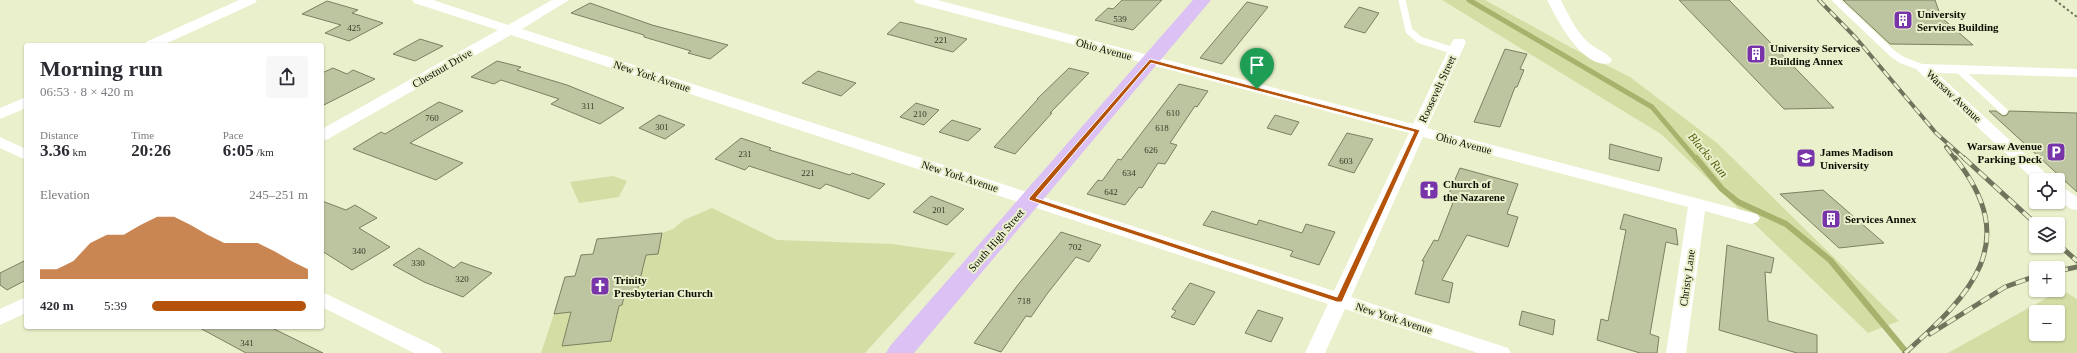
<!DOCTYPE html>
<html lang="en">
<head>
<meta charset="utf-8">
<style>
	:root { --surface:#fff; --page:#f7f7f7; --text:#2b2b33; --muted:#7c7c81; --accent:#b45309 }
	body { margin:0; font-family:"Times New Roman",serif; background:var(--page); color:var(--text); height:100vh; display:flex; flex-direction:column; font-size:15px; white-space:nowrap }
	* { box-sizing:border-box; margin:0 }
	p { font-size:13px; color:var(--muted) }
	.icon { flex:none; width:22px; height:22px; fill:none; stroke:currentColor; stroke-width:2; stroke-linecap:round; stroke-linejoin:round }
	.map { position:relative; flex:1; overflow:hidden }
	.sheet { position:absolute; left:24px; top:43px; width:300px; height:286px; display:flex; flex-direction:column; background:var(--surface); border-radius:4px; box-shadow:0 1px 3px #0004 }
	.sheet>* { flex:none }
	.tools { position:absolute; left:2029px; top:173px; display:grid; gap:8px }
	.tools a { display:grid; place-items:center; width:36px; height:36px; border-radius:4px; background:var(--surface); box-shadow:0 1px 3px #0004; font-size:20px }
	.pin { position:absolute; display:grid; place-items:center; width:34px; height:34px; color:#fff; margin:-41px -17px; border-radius:50% 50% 50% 0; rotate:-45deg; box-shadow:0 0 4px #0007 }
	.pin .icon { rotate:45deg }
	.round { display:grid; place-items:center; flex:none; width:42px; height:42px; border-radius:4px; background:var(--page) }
	.overview { display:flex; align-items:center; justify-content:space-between; height:68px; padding:0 16px }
	h1 { font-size:22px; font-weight:600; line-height:30px }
	.figures { display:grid; grid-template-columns:repeat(3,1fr); gap:6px; height:68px; padding:4px 16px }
	.figures div { display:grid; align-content:center }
	.figures b { font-size:17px; font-weight:600 }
	.figures small { font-size:11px; font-weight:400 }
	.figures p { font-size:11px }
	.chart { height:112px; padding:8px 16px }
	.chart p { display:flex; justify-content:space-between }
	.chart svg { width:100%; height:72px; margin-top:4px; fill:var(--accent); opacity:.7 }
	ul { padding:0 16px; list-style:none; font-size:13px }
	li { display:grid; grid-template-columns:64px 48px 1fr; align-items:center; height:30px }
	li i { height:10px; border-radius:5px; background:var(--accent) }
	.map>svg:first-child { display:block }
</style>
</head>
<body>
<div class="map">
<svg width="2077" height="353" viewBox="0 0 2077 353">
	<rect width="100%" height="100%" fill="#eaf0cb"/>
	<!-- green -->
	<path fill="#d3dda4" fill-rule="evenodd" d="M1442,0H1485L1570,47L1630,77L1717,143L1899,321L1868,333L1661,134Z
		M613,176L627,181L619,197L579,203L570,182Z
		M712,208L777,240L892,244L956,253L865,353H541L554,314L571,312L562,345L611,341L619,306L622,305L624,297L636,296L641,275L628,271L643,269L646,255L662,233L673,229L684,220Z
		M2067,293L2077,299V353H1948L2052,295ZM2036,312H2058V334H2036Z"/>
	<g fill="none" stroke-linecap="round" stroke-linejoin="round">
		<!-- stream-far1 -->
		<path stroke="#a8b26c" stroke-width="5" d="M1469,0L1652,107L1696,159"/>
		<!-- stream -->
		<path stroke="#a8b26c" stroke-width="6" d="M1696,158L1722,189L1738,202L1786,224L1830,260L1907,353"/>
	</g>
	<!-- building -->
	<path fill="#bdc4a0" stroke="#7b805f" d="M1122,0H1162L1133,30L1095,20L1108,8L1113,9Z
		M1679,0H1729L1834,108L1784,109Z
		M1843,0H1935L1941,17L1973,45L1890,44Z
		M327,1L358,10L352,13L383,23L349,41L325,33L341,25L302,14Z
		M1247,2L1268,7L1222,64L1200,58Z
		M590,3L652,25L728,45L710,59L688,53L691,51L644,37V35L571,13Z
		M1359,7L1379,13L1365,33L1344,27Z
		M900,22L930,29L967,39L953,52L887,34Z
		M420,39L443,46L415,61L393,54Z
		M1505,49L1527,54L1520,69L1524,70L1517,87H1515L1500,127L1474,122Z
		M497,61L521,67L517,70L567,85L624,108L600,124L551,104L559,99L501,80L494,84L471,77Z
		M333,68L347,74L353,70L375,79L322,106V73Z
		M1069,68L1089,73L1050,113H1052L1015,154L994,147L1038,99H1037Z
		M818,71L856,83L841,96L802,83Z
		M1179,84L1208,91L1197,107L1195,106L1170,143L1177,145L1165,164L1158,163L1142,188L1139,187L1125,205L1087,194L1098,180L1102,181L1118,159L1121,160Z
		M439,102L463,111L410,143L463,163L436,180L353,149L381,132L385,134Z
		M916,103L939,110L924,125L900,117Z
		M1989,111H1996L2003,116L2007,115L2009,111L2077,113V192Z
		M659,115L685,125L665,139L639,128Z
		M1275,115L1299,122L1291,135L1267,128Z
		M952,120L981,129L968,141L939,132Z
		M1347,133L1373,139L1354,173L1328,165Z
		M741,138L771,148L769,150L850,175L852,173L885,184L869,199L826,184L820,189L749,166L745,170L715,159Z
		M1610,144L1662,158L1659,171L1609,159Z
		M1460,168L1518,184L1507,214L1518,217L1508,247L1467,235L1442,280L1453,283L1449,303L1415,294L1424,261H1422L1434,240L1438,241L1454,200L1447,198Z
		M1823,190L1884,243L1839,248L1780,194Z
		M931,196L964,209L947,225L913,212Z
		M322,201L346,210L355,205L377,218L359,228L390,247L352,270L322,251Z
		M1212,211L1257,225L1259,220L1302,233L1306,224L1335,232L1319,265L1290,256L1293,251L1203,225Z
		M1624,214L1676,229L1678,245L1666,242L1650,334L1659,337L1657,353H1640L1597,340L1601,319L1608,321L1626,230L1620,229Z
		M1061,232L1101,245L1089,262L1076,257L1047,294L1031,317L1026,316L1001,352L974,343L1017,286Z
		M662,233L658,254L646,255L636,296L624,297L622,305L619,306L611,341L562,346L571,312L554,314L565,277L575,276L581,255L593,254L597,239Z
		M1727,245L1774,258L1771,273L1765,272L1768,321L1817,335V353H1797L1719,330Z
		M419,248L454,268L461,262L492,273L463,297L424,282L393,265Z
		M26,260V280L7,290L0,285V273Z
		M1190,283L1215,292L1194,325L1171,317L1176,311L1172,309Z
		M1258,310L1283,318L1271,342L1245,333Z
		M1522,311L1555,320L1553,335L1519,325Z
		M198,327H270L323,353H246Z"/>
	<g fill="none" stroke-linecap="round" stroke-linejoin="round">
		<!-- path -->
		<path stroke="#70745e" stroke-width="2" stroke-dasharray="2.5 2.5" stroke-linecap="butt" d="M2055,0L2077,17"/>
		<!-- service -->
		<path stroke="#fff" stroke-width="7" d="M1402,0L1409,31L1420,40L1454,51
			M1836,0L1893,54L1902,60L1923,68
			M1958,69L2004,111"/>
		<!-- minor -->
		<path fill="#fff" fill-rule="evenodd" d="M239,0H257L255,3L163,45H144L146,42Z
			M412,0H433L508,25L552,0H569L522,29L1334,291L1409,133L916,3L914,0H937L1413,124L1452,42L1454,39H1464L1466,42L1427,128L1757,214L1760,218L1757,222L1751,224L1705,211L1686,353H1666L1688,207L1423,137L1351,297L1508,348L1511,353H1478L1345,309L1325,353H1305L1328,304L511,35L328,139L322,141V129L498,30L414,3Z
			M1547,0H1561C1569,16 1576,32 1590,44C1597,49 1607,53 1612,60L1610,63C1583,70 1557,20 1547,0Z
			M1923,64L2077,69V77L1937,73L2053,180H2036V182L1918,71L1916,68L1918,65Z
			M26,97V108L0,119V108Z
			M0,137L26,149V160L0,148Z
			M2058,187L2064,188L2077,197V210L2071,209L2058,200Z
			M322,292L439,348L442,353H414L322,307Z
			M26,297V313L0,325V309Z"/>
		<!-- primary -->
		<path fill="#dbc1f4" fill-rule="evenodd" d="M1193,0H1211L914,353H886L890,346Z"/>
		<defs>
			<path id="rail-far1" d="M1819,0L1856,38L1936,133L1965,159
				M1946,147L1955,159"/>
			<path id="rail" d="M1964,158L2036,224
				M2058,244L2077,261
				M2058,271L2077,267
				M1930,334L2005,287L2036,276
				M1905,353C1971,294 2023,243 1955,158"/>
		</defs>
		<!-- rail-far1 casing -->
		<use href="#rail-far1" stroke="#70745d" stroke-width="4"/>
		<!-- rail casing -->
		<use href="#rail" stroke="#70745d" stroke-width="5"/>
		<!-- rail-far1 -->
		<use href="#rail-far1" stroke="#eaf0cb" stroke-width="2.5" stroke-dasharray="8" stroke-linecap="butt"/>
		<!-- rail -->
		<use href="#rail" stroke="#eaf0cb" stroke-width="3.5" stroke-dasharray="10" stroke-linecap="butt"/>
	</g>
	<!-- route -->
	<path fill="#b45309" stroke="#fff" fill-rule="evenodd" d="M1150,59L1420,130L1342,302H1337L1029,200V198ZM1151,63L1414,132L1337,297L1036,198Z"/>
	<!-- icons -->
	<defs>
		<symbol id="building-square" viewBox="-11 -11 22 22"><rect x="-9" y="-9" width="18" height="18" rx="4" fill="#7835a9" stroke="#eaf0cb"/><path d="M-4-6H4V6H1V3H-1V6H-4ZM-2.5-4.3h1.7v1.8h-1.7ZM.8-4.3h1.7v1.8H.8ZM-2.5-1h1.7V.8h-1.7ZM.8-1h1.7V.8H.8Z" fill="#fff"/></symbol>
		<symbol id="parking-square" viewBox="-11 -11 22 22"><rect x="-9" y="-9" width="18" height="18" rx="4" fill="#7835a9" stroke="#eaf0cb"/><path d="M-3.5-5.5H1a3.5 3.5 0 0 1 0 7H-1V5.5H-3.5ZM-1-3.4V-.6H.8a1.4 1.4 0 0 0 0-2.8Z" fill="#fff"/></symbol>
		<symbol id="university-square" viewBox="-11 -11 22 22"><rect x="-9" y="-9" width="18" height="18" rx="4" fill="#7835a9" stroke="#eaf0cb"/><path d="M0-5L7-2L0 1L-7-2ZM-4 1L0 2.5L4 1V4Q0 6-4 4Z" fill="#fff"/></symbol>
		<symbol id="church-square" viewBox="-11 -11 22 22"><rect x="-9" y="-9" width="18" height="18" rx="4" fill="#7835a9" stroke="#eaf0cb"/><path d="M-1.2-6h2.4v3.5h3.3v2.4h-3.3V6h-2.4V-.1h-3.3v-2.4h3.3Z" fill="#fff"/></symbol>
	</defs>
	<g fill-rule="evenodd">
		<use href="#building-square" x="1892" y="9" width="22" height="22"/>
		<use href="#building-square" x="1745" y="43" width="22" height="22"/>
		<use href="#parking-square" x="2045" y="141" width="22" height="22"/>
		<use href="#university-square" x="1795" y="147" width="22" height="22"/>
		<use href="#church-square" x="1418" y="179" width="22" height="22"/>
		<use href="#building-square" x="1820" y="208" width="22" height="22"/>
		<use href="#church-square" x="589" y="275" width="22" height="22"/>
	</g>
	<g text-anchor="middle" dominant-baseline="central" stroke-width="4" stroke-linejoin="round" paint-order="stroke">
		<!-- number labels -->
		<g font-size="9" fill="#383b2a">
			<text x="1120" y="19">539</text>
			<text x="354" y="28">425</text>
			<text x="941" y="40">221</text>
			<text x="588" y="106">311</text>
			<text x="1173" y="113">610</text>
			<text x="920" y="114">210</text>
			<text x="432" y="118">760</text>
			<text x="662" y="127">301</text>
			<text x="1162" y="128">618</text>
			<text x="1151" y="150">626</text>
			<text x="745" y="154">231</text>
			<text x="1346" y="161">603</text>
			<text x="808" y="173">221</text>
			<text x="1129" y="173">634</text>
			<text x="1111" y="192">642</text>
			<text x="939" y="210">201</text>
			<text x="1075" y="247">702</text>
			<text x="359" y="251">340</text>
			<text x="418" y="263">330</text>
			<text x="462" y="279">320</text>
			<text x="1024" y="301">718</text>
			<text x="247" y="343">341</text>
		</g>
		<!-- poi labels -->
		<g font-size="11" font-weight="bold" fill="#0b0d03" stroke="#eaf0cb" text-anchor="start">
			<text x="1917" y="14">University<tspan x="1917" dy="13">Services Building</tspan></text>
			<text x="1770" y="48">University Services<tspan x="1770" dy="13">Building Annex</tspan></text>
			<text x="2042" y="146" text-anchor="end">Warsaw Avenue<tspan x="2042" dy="13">Parking Deck</tspan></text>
			<text x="1820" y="152">James Madison<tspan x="1820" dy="13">University</tspan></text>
			<text x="1443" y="184">Church of<tspan x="1443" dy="13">the Nazarene</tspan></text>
			<text x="1845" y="219">Services Annex</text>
			<text x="614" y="280">Trinity<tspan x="614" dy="13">Presbyterian Church</tspan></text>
		</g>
		<!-- street labels -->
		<g font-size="11" fill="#0b0d03" stroke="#eaf0cb">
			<text transform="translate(1104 49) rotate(15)">Ohio Avenue</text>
			<text transform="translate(442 68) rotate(-30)">Chestnut Drive</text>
			<text transform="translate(652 76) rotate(18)">New York Avenue</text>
			<text transform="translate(1437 89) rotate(-65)">Roosevelt Street</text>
			<text transform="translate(1954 96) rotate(43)">Warsaw Avenue</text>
			<text transform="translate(1464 143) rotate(15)">Ohio Avenue</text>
			<text transform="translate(960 176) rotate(18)">New York Avenue</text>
			<text transform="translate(996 240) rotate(-49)">South High Street</text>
			<text transform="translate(1687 278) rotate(-82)">Christy Lane</text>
			<text transform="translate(1394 318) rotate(18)">New York Avenue</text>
		</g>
		<!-- water labels -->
		<g font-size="12" font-style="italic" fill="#535b08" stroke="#eaf0cb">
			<text transform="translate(1708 155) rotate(50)">Blacks Run</text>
		</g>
	</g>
</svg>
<div class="tools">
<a><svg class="icon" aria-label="locate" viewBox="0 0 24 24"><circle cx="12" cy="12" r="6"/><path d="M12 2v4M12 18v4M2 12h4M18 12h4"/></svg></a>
<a><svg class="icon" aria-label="layers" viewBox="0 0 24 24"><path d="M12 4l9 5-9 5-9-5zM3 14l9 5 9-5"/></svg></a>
<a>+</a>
<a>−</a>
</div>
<div class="pin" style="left:1257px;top:89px;background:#1e9e55"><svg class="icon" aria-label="arrive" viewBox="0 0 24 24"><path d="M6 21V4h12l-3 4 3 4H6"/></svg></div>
<section class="sheet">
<div class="overview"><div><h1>Morning run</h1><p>06:53 · 8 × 420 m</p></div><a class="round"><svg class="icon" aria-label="share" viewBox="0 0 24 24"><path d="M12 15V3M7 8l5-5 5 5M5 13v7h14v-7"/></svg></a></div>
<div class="figures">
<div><p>Distance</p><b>3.36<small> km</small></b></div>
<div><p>Time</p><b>20:26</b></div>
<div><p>Pace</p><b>6:05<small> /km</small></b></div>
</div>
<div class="chart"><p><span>Elevation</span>245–251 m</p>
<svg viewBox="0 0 160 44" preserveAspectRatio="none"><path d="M0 44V38L10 38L20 33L30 22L40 17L50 17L60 11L70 6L80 6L90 11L100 17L110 22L120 22L130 22L140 27L150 33L160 38V44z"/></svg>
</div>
<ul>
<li><b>420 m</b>5:39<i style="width:99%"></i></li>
</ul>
</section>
</div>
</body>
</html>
